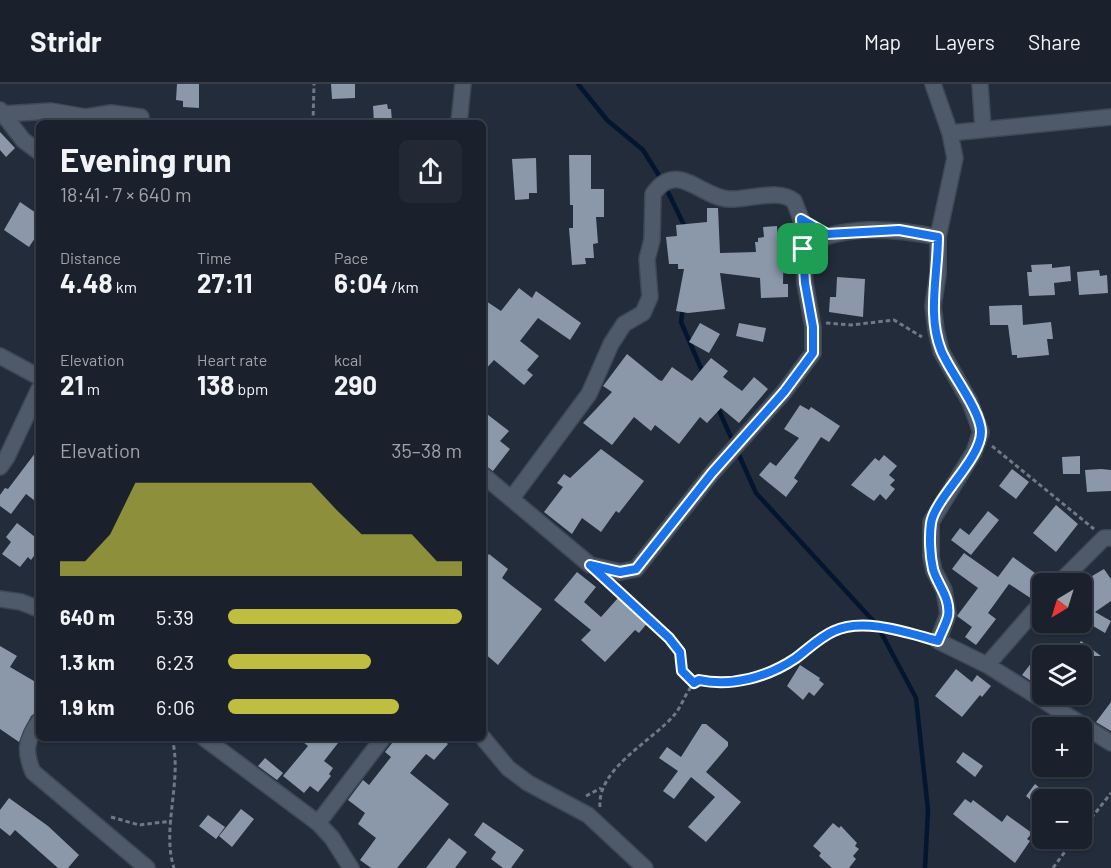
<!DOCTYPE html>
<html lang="en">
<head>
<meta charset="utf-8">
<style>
	:root { --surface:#1a212c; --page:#232934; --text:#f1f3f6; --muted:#9fa3a9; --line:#383e48; --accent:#bfbe41 }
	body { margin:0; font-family:Barlow,sans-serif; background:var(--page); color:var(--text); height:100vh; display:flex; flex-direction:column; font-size:22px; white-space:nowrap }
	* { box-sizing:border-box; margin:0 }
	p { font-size:20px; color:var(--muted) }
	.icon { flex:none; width:33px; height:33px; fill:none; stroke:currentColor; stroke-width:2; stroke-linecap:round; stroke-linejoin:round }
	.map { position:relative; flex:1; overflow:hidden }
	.side { position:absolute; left:36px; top:36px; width:450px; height:621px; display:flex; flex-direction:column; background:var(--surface); border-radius:9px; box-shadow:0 2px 4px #0004,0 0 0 2px var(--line) }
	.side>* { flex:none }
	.needle { width:39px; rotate:218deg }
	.controls { position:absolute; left:1032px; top:489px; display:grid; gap:12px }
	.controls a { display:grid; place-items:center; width:60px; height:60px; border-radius:9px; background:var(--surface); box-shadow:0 2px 4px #0004,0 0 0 2px var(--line); font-size:30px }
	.pin { position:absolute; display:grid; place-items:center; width:51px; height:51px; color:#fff; margin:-26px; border-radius:12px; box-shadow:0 3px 9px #0006 }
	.round { display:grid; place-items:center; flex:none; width:63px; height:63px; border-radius:9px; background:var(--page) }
	.summary { display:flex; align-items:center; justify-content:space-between; height:102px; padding:0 24px }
	h1 { font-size:33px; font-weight:700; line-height:45px }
	.stats { display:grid; grid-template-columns:repeat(3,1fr); gap:9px; height:102px; padding:6px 24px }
	.stats div { display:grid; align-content:center }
	.stats b { font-size:26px; font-weight:700 }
	.stats small { font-size:16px; font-weight:400 }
	.stats p { font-size:16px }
	.chart { height:168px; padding:12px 24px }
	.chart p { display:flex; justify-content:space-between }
	.chart svg { width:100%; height:108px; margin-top:6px; fill:var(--accent); opacity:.7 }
	ul { padding:0 24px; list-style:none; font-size:20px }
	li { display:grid; grid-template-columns:96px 72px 1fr; align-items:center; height:45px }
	li i { height:15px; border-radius:8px; background:var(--accent) }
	header { display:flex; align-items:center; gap:36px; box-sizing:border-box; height:84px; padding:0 30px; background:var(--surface); border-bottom:2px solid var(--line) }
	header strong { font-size:28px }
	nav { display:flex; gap:33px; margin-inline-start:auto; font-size:21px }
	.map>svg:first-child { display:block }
</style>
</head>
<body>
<header>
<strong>Stridr</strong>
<nav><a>Map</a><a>Layers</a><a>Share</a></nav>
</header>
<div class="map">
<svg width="1111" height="784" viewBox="0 0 1111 784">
	<rect width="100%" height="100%" fill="#222c3a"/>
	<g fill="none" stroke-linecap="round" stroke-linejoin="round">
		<!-- stream -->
		<path stroke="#04152f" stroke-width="4.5" d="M578,0L607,36L643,66L663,98L686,145
			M683,224L681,238L703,289
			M717,322L756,409L877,541L916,614L928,726L925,784"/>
	</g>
	<!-- building -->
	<path fill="#8b98aa" d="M177,0H199V24L183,23V17L176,16Z
		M331,0H355V14L332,15Z
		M387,20L388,25H391L392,38L374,39L373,22Z
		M0,48L15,64L6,73L0,66Z
		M569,71H591V105H604V133H596L598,159L593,160L594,174H585L586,180L572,181L569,144H573V121H570Z
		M536,74L537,109H529V115L515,116L512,75Z
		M20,118L39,131V148L29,163L4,146Z
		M707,124H718L720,169L756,168L755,158H758V154L764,153L763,143L777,142L778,157L784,156L783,200H788V213L761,214L760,194L720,189L725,225L688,229L676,227L684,185H678V180H669L666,153L677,152L676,141L707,138Z
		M1052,180V184L1070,182L1071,197L1054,199L1055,211L1029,212L1027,188H1032L1031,181Z
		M1099,186L1100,192L1107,191L1108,209L1079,211L1077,188Z
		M837,193L865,195L863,233L829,228L830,213H836Z
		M519,204L532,214L536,207L581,239L570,256L538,234L520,257L539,272L527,286L533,291L524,301L494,276L483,288V215L501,227Z
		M1022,221L1023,241L1051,238L1053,255H1047L1049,271L1017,274V271H1012L1008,241H990L989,222Z
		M700,239L720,250L709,269L689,258Z
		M739,239L766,244L763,258L736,252Z
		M627,270L659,296L662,297L672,283L692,297L711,274L728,287L723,293L742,307L754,293L768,305L739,339L721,324L707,339L700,333L679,360L655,341L651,347L634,333L612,361L583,339L612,308L603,302Z
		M800,321L809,326L811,323L840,342L829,358L821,353L794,394L798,397L786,413L759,391L770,378L776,382L799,354L784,345Z
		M483,327L509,347L500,357L510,365L493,387L483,380Z
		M39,364V420L26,410L11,430L0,422V411L5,404L8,405Z
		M601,365L644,397L619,429L616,427L601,448L582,434L572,450L544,428L563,403L557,399L564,390L570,394Z
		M884,371L897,382L889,391L895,396L890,401L895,405L886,416L880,410L874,417L851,401L875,374L879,377Z
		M1080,372V390H1063L1062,373Z
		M1012,385L1029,398L1016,415L999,402Z
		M1101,385L1111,386V407L1087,408L1085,386Z
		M1056,421L1078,440L1056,468L1033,449Z
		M988,427L999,436L971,471L951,456L960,444L969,451Z
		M17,439L39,456V465L31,476L28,473L20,483L2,470L11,458L6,453Z
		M964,469L998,493L1013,473L1046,497L1032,515L1009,500L988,529L996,535L976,561L965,553L972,543L957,532L978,504L952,485Z
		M489,470L508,485L502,494L542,525L498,581L483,568V477Z
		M1104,485L1111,495V517L1095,528L1111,537L1105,549L1088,539L1093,530L1090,531L1082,518V504L1090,499L1087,495Z
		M577,488L596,503L584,518L601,533L618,514L649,537L639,549L635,546L605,578L581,556L591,546L554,516Z
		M1081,557L1101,572H1071Z
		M0,562L17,572L10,583L39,600V627L31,632L19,658L0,645Z
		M1042,565V604L1022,591Z
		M800,581L820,594L819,596L824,600L814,612L809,608L803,616L787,602Z
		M956,585L972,598L977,591L991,602L982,613L980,611L962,633L935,612Z
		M1111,618V647L1096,638Z
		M702,640H706L728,658V662L706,688L741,718L706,758L688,743L715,713L691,693L674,715L663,707L678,687L659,674L667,663L681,673Z
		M298,654H342L324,677L333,684L329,690L331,692L318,708L310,702L304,709L283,692L308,662Z
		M396,654H441L448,660L434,676L426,670L410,689L449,720L397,784H371L360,776L376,754L358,740L365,729L348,716L363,696L369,701L391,673L385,668Z
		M963,668L983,682L975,693L956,678Z
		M265,674L283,689L277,696L258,682Z
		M1035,700L1054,716H1042V726L1026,712Z
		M9,714L48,742L79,771L68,784H58L15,746L10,752L0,744V726Z
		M965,715L971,719L973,716L1002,738L1007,731L1032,749L1027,755L1030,757L1015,779L953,730Z
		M241,725L254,735L232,763L219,752Z
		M208,731L225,743L216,755L199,742Z
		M483,738L524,766L511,784H503L491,775L496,768L474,751Z
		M833,739L839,744L841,742L857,759L855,762L859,765L853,772L856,775L849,784H832L819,772L821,769L813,762Z
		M449,754L467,768L455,784H426Z"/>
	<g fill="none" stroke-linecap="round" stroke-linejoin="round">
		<defs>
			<path id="minor" d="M933,0L950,49L955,74L938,153V190L933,222L936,246L941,267L970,318L981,348L974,368L931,438V473L934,487L944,506L948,530L938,557L987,581L1111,659
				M980,0L983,44
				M0,26L23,56L39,68
				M2,30L51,27L86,33L111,29L141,33
				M459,39L463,0
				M950,49L1111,33
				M803,166C835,138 899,145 938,153
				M0,272L39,293
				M0,383L7,373L39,305
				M483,391L590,481L620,488L636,485L712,389L784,308L813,269V243L805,199L801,135L794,117C779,104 748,116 729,115C701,114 677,75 653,110L652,156L647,175L650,213L643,229L624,240L611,260L589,310L512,414
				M1058,500L1104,454H1111
				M0,515L21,518L39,525
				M987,581L1042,518
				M39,637C26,656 24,667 33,688L147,784
				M204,654L318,739L332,754L351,784
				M483,654L508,684L528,699L588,731L645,784
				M318,739L383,654"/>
		</defs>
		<!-- minor casing -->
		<use href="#minor" stroke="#3f4753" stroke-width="18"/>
		<!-- path -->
		<path stroke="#707885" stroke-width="3" stroke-dasharray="4.5 3" stroke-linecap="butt" d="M313,39L314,0
			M826,239L851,241L894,236L922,253
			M992,362L1094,445
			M613,503L669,554L680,568L682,587L694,599
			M172,654C183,697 161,744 174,784
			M586,712L601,704
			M600,723C597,684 653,657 675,630C684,619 686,604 699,596C732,603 768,592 796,574C808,565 820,553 834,547C861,534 898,546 925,553
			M111,733L139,741L172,737
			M1082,746L1111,709
			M1053,784L1075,754"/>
		<!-- minor -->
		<use href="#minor" stroke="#4e5a6a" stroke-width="15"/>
	</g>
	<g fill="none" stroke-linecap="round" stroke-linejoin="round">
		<defs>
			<path id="route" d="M801,135L827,150L899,146L938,153C938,190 927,231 941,266C949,287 981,326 981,348C981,375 935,414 931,439C929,453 930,472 933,485C937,500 951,514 948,532C946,540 941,549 938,557C908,549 864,533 834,547C820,553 808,565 796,574C768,593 732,603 699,596L694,599L682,587L680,568L669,554L590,481L620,488L636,485L712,389L784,308L813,269V243L805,199Z"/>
		</defs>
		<!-- route casing -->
		<use href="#route" stroke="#fff" stroke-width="12"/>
		<!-- route -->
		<use href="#route" stroke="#1a73e8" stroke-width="8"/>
	</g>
</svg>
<div class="controls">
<a><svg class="needle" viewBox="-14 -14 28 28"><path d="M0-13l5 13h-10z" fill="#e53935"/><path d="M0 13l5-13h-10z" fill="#9fa3a9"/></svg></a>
<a><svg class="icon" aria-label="layers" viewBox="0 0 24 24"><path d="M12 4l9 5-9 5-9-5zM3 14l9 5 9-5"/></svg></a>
<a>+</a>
<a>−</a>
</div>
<div class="pin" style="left:803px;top:165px;background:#1e9e55"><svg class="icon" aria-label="arrive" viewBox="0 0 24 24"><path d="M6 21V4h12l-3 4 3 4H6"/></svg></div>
<section class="side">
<div class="summary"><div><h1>Evening run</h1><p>18:41 · 7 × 640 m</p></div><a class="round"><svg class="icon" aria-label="share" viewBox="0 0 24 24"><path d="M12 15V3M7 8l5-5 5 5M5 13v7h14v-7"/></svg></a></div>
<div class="stats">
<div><p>Distance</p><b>4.48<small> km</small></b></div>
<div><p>Time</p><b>27:11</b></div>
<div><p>Pace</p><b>6:04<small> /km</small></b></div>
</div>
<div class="stats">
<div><p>Elevation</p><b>21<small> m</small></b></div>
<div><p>Heart rate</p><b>138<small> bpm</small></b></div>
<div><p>kcal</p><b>290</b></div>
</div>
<div class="chart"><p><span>Elevation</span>35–38 m</p>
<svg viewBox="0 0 160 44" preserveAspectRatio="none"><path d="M0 44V38L10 38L20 27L30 6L40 6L50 6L60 6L70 6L80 6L90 6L100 6L110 17L120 27L130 27L140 27L150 38L160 38V44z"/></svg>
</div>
<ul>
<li><b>640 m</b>5:39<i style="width:100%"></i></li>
<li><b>1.3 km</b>6:23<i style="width:61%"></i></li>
<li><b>1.9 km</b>6:06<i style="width:73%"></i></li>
</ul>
</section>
</div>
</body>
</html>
